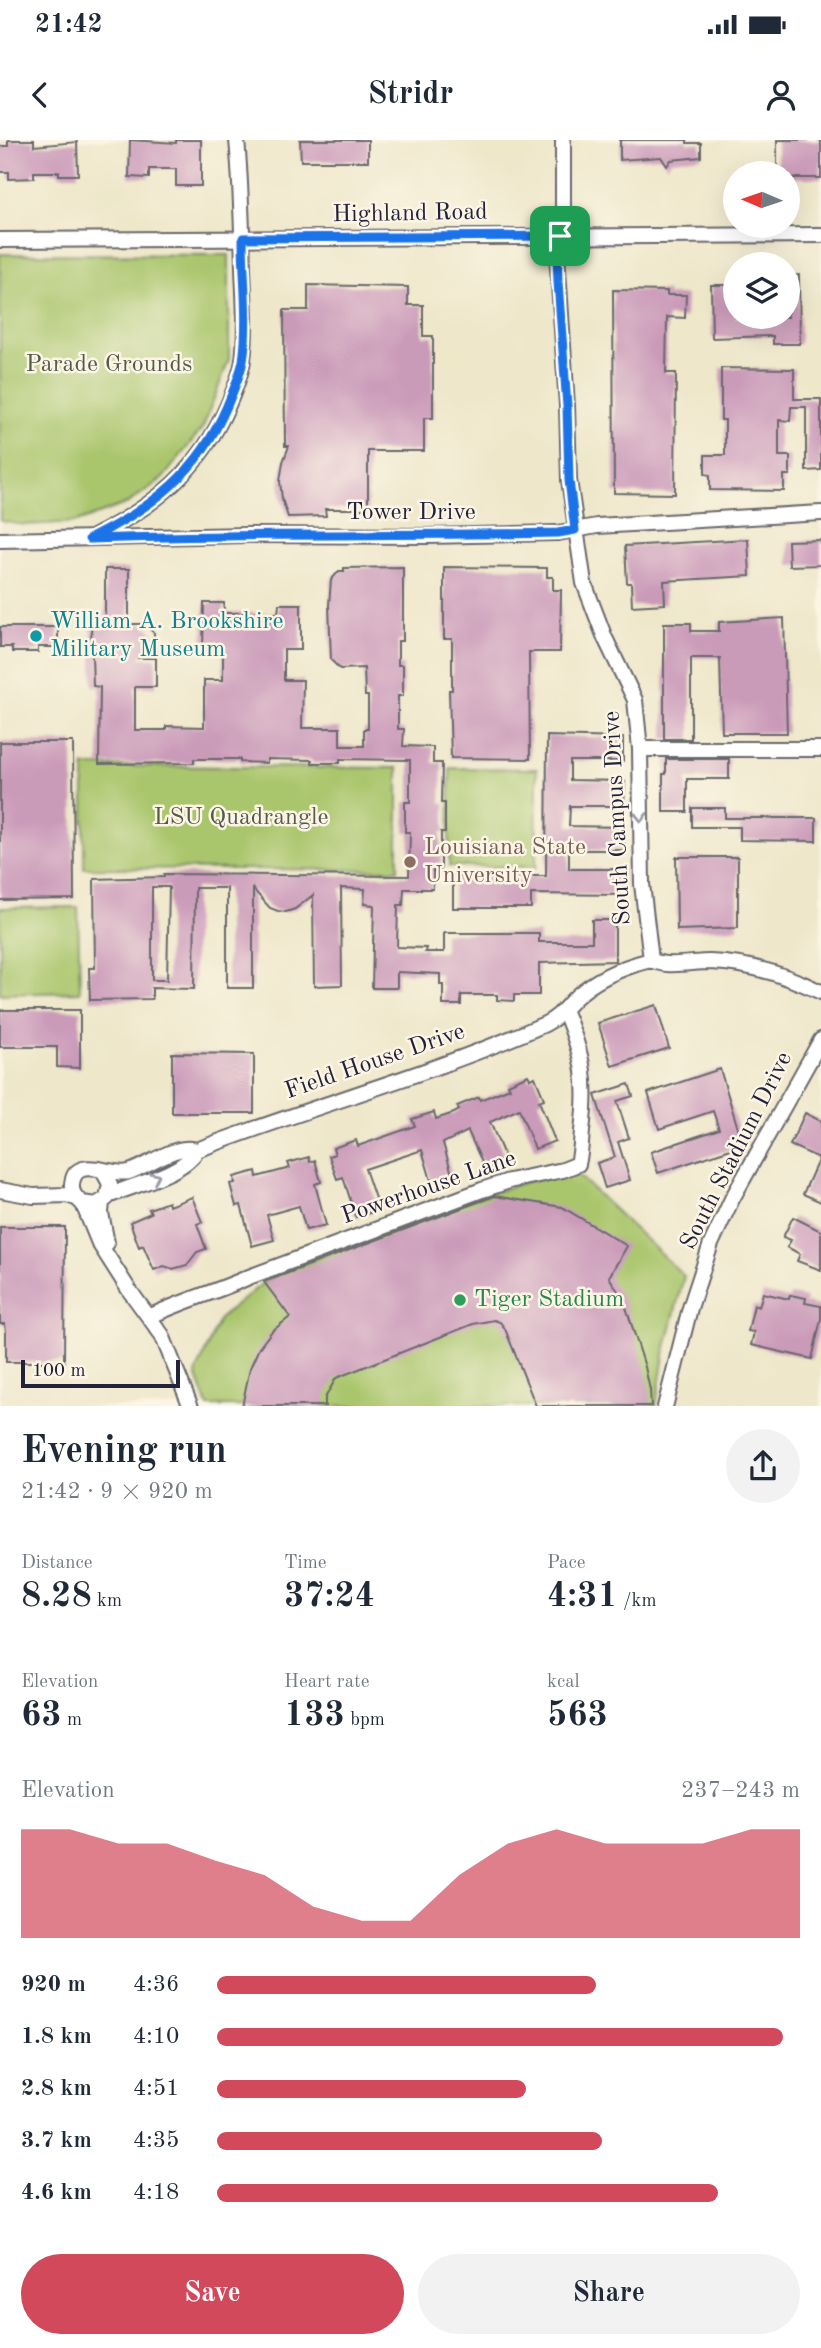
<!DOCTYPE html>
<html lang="en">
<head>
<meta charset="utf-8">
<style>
	:root { --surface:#fff; --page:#f2f2f3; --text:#1f2937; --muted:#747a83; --accent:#d1495b }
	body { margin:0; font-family:"Old Standard TT",serif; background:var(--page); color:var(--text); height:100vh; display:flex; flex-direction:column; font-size:26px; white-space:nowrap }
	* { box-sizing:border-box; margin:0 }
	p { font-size:23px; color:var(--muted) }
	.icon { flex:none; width:38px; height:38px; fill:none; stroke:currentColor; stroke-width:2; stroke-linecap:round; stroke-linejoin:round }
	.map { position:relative; height:1266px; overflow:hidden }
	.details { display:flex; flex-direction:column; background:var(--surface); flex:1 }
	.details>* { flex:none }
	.needle { width:46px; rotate:272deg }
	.tools { position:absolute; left:723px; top:21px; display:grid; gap:14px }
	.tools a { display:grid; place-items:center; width:77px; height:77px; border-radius:50%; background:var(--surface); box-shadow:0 7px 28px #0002; font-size:35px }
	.scale { position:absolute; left:21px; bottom:18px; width:159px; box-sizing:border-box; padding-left:7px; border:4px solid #22223b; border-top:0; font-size:19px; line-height:24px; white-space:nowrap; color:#22223b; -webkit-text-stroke:5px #fcf5e5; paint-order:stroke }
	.pin { position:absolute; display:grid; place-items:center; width:60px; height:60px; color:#fff; margin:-30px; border-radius:14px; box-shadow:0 4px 10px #0006 }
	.round { display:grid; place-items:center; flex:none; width:74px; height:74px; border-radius:37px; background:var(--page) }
	.headline { display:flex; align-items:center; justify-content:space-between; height:119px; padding:0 21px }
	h1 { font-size:38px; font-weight:700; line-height:52px }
	.stats { display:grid; grid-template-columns:repeat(3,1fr); gap:10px; height:119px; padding:7px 21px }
	.stats div { display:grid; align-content:center }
	.stats b { font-size:35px; font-weight:700 }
	.stats small { font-size:19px; font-weight:400 }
	.stats p { font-size:19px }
	.chart { height:196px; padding:14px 21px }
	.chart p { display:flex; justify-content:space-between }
	.chart svg { width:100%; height:126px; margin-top:7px; fill:var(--accent); opacity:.7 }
	.button { display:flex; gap:14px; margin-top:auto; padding:14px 21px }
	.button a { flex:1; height:80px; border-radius:42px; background:var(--accent); color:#fff; font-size:28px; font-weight:700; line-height:80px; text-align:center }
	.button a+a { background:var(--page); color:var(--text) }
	ul { padding:0 21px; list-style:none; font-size:23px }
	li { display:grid; grid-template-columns:112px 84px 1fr; align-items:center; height:52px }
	li i { height:18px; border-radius:9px; background:var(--accent) }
	.status { display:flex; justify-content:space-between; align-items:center; height:49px; padding:0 35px; background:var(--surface); direction:ltr }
	.status svg { height:19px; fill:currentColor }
	header { display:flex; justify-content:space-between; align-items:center; height:91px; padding:0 21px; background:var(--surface); font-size:32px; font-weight:700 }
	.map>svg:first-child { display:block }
</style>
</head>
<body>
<div class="status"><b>21:42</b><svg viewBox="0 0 49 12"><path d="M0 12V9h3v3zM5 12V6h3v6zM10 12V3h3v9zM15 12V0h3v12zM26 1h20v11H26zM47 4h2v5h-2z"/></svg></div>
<header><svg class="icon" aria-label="back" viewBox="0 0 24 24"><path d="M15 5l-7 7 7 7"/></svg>Stridr<svg class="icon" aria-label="person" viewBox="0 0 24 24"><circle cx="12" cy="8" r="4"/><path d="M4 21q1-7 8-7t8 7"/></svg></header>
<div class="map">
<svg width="821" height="1267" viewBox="0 0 821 1267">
	<rect width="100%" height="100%" fill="#fcf5e5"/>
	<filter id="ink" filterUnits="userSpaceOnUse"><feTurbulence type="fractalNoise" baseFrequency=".0143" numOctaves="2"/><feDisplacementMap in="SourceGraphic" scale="14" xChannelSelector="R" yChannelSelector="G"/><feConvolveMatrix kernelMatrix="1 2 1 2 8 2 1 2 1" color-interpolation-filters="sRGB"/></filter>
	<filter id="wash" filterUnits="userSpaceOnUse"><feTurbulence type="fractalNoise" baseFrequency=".00686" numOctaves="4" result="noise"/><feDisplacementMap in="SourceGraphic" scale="28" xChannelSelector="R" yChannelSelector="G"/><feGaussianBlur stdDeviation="1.57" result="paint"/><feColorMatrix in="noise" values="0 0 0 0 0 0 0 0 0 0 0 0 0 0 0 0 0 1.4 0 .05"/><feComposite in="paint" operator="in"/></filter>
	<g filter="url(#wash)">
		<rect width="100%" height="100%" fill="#eee7ca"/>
		<!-- green -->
		<path fill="#aac66d" stroke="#667454" stroke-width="2" d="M0,114L229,115V219L203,287L163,338L128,363L77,382L24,385L0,381Z
			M84,626L398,628V730L84,728Z
			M450,628L537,629L536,727L449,726Z
			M78,767L80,852L0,854V768Z
			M576,1033L684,1136L664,1215L656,1266H208L196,1234L219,1179L264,1142L280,1133L439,1070L525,1042Z"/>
		<g id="blocks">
			<!-- building -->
			<path fill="#ca9ab9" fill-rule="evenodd" d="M8,0H34V6L77,2L78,35H59V32H34V38L9,39V32H0V6H8Z
				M130,0L176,3V0H201V46H176V29H149V38L129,37Z
				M300,0H368V21H301Z
				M620,0H687V3H701V17L671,20L667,26L661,17L620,20Z
				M777,0H821V38H788V33H777Z
				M799,135L800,204H773V196L712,198L711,145H735V177H788V136Z
				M308,145L408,147V165H423V196H433V278H424V311H368V369H325L326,376L288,377L282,359L280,341L283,322L289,306H285L284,170H308Z
				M613,150L667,151V155H686L685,178L667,177L666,233H676L675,354L614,353Z
				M721,228L794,229V259H821V330L806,331V267H791L790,281L779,280V316H790V335H784V351L710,350V335L705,334V315H725V280H721Z
				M748,399L750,436L664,441L665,464L632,466L631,443H627L625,406Z
				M821,400V425L789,426L788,401Z
				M403,427V501H398V525H403V556H398V589H404L403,606L433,607V623H442L441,663H445V692H441V732L433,731V749H404L403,765H398L397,807L426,808L425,812H444V793H539V802H592V780H615V821L539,823V855H514V861L497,860V855H461V865H443V845H440V834L397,832V848H372L374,765L364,764L365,749L341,748L342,845L314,846L313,755L295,769L286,772L278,771L270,768L253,749V848H227V748H195L194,849L152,848V859L90,860L89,828H95L94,739L164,737V734L409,736L410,692H405V662H410V620L340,619V623H312V620L267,619V623L240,622V619H194V623L99,624L100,547L93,546L91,484H105V429H129V484H144L154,493V504L139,518H156V547H135V590H166V586L204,587V540H223V510H203L204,463H224V473H278L279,464H301V510H284V540H303L302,588H340V606H364V589H368V556H365L364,528L340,529L331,520L329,465L331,440L339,431H344V428ZM152,747H169L167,840H152Z
				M444,427L547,428V437H553V450H561L560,512H529L530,619L451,618L449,550H452V499H444Z
				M784,478L787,593H722L720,518H691V599H664V483H691V491H719V482Z
				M0,487H58V507H38V512H12V507H0Z
				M547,596L623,598V621H570V640L625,641L624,666H570L569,686L624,687V710H569V729H624V755L531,754V768H453V736H546Z
				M0,602H73L74,759L0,760Z
				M666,619H729V639H687V672H663V634H666Z
				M692,668H725V678H816V701L740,700V687H692Z
				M676,717H738V788L677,790Z
				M656,865L669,908L612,926L598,883Z
				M0,870H80V928L57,927V907H0Z
				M172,913L254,914V973H172Z
				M720,929L743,1005L658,1033L651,1012L719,989L713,971L659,989L648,953Z
				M528,935L530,939L535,937L544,959L539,961L555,1001L535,1009L519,969L490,982L506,1020L485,1029L468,991L443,1003L454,1041L433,1047L422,1010L365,1029L379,1070L356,1077L343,1037L337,1039L329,1016L335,1014L333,1008L356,1000L358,1006L415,986L412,979L434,972L436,979L454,973L459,970L457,966L479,957L480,960L510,948L508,944Z
				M629,944L633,956L617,961L629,998L618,1002L630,1040L605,1048L597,1023L615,1017L595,955Z
				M805,973L821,981V1062L803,1054L819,1018L790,1005Z
				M309,1017L310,1022L315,1020L321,1042L315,1044L326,1085L306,1090L299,1066L267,1075L274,1100L252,1106L241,1065L236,1066L230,1044L235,1043L234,1037L256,1031L257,1037L290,1028L288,1023Z
				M494,1056L562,1067L627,1106L609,1137L624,1161L645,1227L650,1250L651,1266H536L505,1189L500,1182L494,1180L473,1184L336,1238L325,1258V1266H242L250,1228L259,1208L272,1191L290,1177L264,1142Z
				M192,1057L202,1082L197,1084L206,1109L197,1112L187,1125L173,1129L164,1126L154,1130L143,1105L139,1107L130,1082L151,1073L149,1069L168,1062L169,1066Z
				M793,1077L821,1091V1130L797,1121L800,1114L787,1107L791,1100L783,1097Z
				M0,1087H65L64,1222H6V1191L5,1184H0Z
				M763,1153L789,1159L790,1155L806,1158L805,1163L821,1166V1179L812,1219L751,1205L754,1192L748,1191L754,1165L759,1167Z"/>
		</g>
	</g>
	<g filter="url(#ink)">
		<use href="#blocks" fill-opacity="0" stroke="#69676d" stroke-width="2"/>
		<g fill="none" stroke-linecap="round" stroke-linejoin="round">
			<defs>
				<path id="minor" d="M563,0V83L557,114L567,266L569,340L584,443L605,498L635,560L640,609L642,744L651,820
					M0,100L821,95
					M93,397C155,366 200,330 228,265C234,251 241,235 243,220C247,190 244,158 243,128C242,86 241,43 237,0
					M0,400L249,395L427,396L558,393L597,386L821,373
					M640,609H821
					M103,1031L110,1044L107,1058L96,1065L82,1063C76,1058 71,1053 72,1044C75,1014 112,1037 129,1032C148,1026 176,1003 197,1010C312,966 432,934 545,884C561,876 565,867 577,856C597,838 620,828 647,821C654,820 660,824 667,824C681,825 696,822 710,822C749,823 786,835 821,852
					M0,1050L33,1056L67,1055L76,1058
					M108,1056C132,1045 184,1034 197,1010
					M102,1062L101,1073L107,1103
					M83,1064L99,1103L129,1150L162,1195L191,1267
					M149,1177C182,1161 216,1152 249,1137L482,1050L509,1041L563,1030L578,1024C581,1012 581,1002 582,991C588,941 584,918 565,872
					M665,1267L690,1168L711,1104L732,1059L821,900"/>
			</defs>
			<!-- minor casing -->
			<use href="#minor" stroke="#69676d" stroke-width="18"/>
			<!-- minor -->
			<use href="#minor" stroke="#fff" stroke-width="14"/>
		</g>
		<!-- one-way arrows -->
		<defs><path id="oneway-chevron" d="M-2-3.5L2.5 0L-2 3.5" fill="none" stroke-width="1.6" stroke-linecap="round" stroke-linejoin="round" transform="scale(1.75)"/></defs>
		<g stroke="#9c9ca7">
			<use href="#oneway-chevron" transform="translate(641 677) rotate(89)"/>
			<use href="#oneway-chevron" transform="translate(155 1037) rotate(-26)"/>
		</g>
	</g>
	<g fill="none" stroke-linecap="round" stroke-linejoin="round" filter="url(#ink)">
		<defs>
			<path id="route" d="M560,96L557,114L558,142L567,266L569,340L575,390L558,393C401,396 245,393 89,399C152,368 199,332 227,266C233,251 240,236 243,221C249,181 243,138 243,98Z"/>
		</defs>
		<!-- route casing -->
		<use href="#route" stroke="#fff" stroke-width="14"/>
		<!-- route -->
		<use href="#route" stroke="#1a73e8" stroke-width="9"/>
	</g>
	<!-- markers -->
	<circle fill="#0f9aa8" stroke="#fcf5e5" stroke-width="2.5" cx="36" cy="496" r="7"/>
	<circle fill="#8d6e63" stroke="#fcf5e5" stroke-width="2.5" cx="410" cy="722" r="7"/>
	<circle fill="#2e9e5b" stroke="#fcf5e5" stroke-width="2.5" cx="460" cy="1160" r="7"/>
	<g text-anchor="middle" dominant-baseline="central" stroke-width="5" stroke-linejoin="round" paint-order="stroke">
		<!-- street labels -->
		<g font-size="24" fill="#22223b" stroke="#fcf5e5">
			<text transform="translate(410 74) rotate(-1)">Highland Road</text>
			<text x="411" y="373">Tower Drive</text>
			<text transform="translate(618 678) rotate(-93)">South Campus Drive</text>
			<text transform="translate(375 922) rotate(-19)">Field House Drive</text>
			<text transform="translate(737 1011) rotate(-63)">South Stadium Drive</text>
			<text transform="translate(429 1048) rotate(-19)">Powerhouse Lane</text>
		</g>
		<!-- park labels -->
		<g font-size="24" fill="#525b4c" stroke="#fcf5e5">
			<text x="109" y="225">Parade Grounds</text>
			<text x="241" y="678">LSU Quadrangle</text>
		</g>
		<!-- culture labels -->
		<g font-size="24" fill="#0d838f" stroke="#fcf5e5" text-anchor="start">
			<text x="50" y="482">William A. Brookshire<tspan x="50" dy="28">Military Museum</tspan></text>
		</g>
		<!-- education labels -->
		<g font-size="24" fill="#785e54" stroke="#fcf5e5" text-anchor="start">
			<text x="424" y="708">Louisiana State<tspan x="424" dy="28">University</tspan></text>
		</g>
		<!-- leisure labels -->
		<g font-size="24" fill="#27864d" stroke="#fcf5e5" text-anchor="start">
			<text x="474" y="1160">Tiger Stadium</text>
		</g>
	</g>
</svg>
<div class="tools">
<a><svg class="needle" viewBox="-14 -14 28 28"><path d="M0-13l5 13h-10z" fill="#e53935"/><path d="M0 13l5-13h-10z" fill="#747a83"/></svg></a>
<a><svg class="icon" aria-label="layers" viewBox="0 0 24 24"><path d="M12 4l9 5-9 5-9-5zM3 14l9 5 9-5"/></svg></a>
</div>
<div class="scale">100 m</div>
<div class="pin" style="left:560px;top:96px;background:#1e9e55"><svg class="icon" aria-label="arrive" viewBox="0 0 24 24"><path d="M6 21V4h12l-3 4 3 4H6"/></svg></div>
</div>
<section class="details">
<div class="headline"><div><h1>Evening run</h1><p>21:42 · 9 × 920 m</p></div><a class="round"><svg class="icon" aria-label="share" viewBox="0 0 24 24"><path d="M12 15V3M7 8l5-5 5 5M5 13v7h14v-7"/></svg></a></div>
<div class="stats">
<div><p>Distance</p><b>8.28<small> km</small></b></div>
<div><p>Time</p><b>37:24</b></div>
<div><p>Pace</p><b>4:31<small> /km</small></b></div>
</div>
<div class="stats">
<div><p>Elevation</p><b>63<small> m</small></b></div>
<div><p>Heart rate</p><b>133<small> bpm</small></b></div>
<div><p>kcal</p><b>563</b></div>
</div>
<div class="chart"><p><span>Elevation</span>237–243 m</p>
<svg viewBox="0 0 160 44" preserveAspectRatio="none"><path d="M0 44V6L10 6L20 11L30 11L40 17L50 22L60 33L70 38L80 38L90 22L100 11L110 6L120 11L130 11L140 11L150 6L160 6V44z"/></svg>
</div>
<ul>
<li><b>920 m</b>4:36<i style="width:65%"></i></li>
<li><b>1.8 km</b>4:10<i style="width:97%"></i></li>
<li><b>2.8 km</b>4:51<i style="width:53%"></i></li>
<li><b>3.7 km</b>4:35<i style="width:66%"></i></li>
<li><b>4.6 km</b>4:18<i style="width:86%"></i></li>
</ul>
<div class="button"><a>Save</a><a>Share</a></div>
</section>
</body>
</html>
